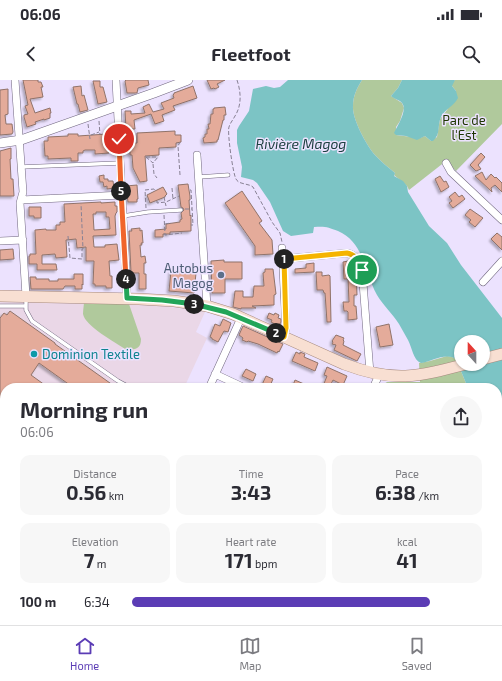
<!DOCTYPE html>
<html lang="en">
<head>
<meta charset="utf-8">
<style>
	:root { --surface:#fff; --page:#f7f7f7; --text:#2b2b33; --muted:#7c7c81; --line:#e1e1e2; --accent:#5b3cb5 }
	body { margin:0; font-family:"Exo 2",sans-serif; background:var(--page); color:var(--text); height:100vh; display:flex; flex-direction:column; font-size:15px; white-space:nowrap }
	* { box-sizing:border-box; margin:0 }
	p { font-size:13px; color:var(--muted) }
	.icon { flex:none; width:22px; height:22px; fill:none; stroke:currentColor; stroke-width:2; stroke-linecap:round; stroke-linejoin:round }
	.map { position:relative; flex:1; overflow:hidden }
	.panel { position:absolute; left:0px; top:303px; width:502px; height:242px; display:flex; flex-direction:column; background:var(--surface); border-radius:16px 16px 0 0; box-shadow:0 1px 3px #0004 }
	.panel>* { flex:none }
	.needle { width:26px; rotate:339deg }
	.tools { position:absolute; left:454px; top:255px; display:grid; gap:8px }
	.tools a { display:grid; place-items:center; width:36px; height:36px; border-radius:50%; background:var(--surface); box-shadow:0 1px 3px #0004; font-size:20px }
	.pin { position:absolute; display:grid; place-items:center; width:34px; height:34px; color:#fff; margin:-17px; border:2px solid #fff; border-radius:50%; box-shadow:0 1px 4px #0007 }
	.km { position:absolute; width:20px; height:20px; margin:-10px; border-radius:50%; background:#222; color:#fff; font-size:11px; line-height:20px; text-align:center }
	.round { display:grid; place-items:center; flex:none; width:42px; height:42px; border-radius:21px; background:var(--page) }
	.overview { display:flex; align-items:center; justify-content:space-between; height:68px; padding:0 20px }
	h1 { font-size:22px; font-weight:700; line-height:30px }
	.stats { display:grid; grid-template-columns:repeat(3,1fr); gap:6px; height:68px; padding:4px 20px }
	.stats div { display:grid; align-content:center; border-radius:10px; background:var(--page); text-align:center }
	.stats b { font-size:20px; font-weight:700 }
	.stats small { font-size:11px; font-weight:400 }
	.stats p { font-size:11px }
	ul { padding:0 20px; list-style:none; font-size:13px }
	li { display:grid; grid-template-columns:64px 48px 1fr; align-items:center; height:30px }
	li i { height:10px; border-radius:5px; background:var(--accent) }
	.status { display:flex; justify-content:space-between; align-items:center; height:28px; padding:0 20px; background:var(--surface); direction:ltr }
	.status svg { height:11px; fill:currentColor }
	header { display:flex; justify-content:space-between; align-items:center; height:52px; padding:0 20px; background:var(--surface); font-size:18px; font-weight:700 }
	.tabs { display:flex; justify-content:space-around; align-items:center; height:56px; border-top:1px solid var(--line); background:var(--surface); font-size:11px; color:var(--muted) }
	.tabs a { display:grid; justify-items:center; gap:2px }
	.tabs .selected { color:var(--accent) }
	.map>svg:first-child { display:block }
</style>
</head>
<body>
<div class="status"><b>06:06</b><svg viewBox="0 0 49 12"><path d="M0 12V9h3v3zM5 12V6h3v6zM10 12V3h3v9zM15 12V0h3v12zM26 1h20v11H26zM47 4h2v5h-2z"/></svg></div>
<header><svg class="icon" aria-label="back" viewBox="0 0 24 24"><path d="M15 5l-7 7 7 7"/></svg>Fleetfoot<svg class="icon" aria-label="search" viewBox="0 0 24 24"><circle cx="10" cy="10" r="6"/><path d="M15 15l6 6"/></svg></header>
<div class="map">
<svg width="502" height="545" viewBox="0 0 502 545">
	<defs>
		<filter id="shadow"><feDropShadow dx="-2" dy="2" stdDeviation="1" flood-color="#0004"/></filter>
	</defs>
	<rect width="100%" height="100%" fill="#ece2fe"/>
	<!-- industrial -->
	<path fill="#ead7e7" d="M0,220L154,225L205,232L196,252L207,258L184,308H5V400L0,395Z"/>
	<!-- green -->
	<path fill="#b0c99c" d="M362,0H402L398,8L391,16L402,23L404,28L400,41L396,47V55L420,58L425,56L431,61L437,57L440,39L447,30L456,11L452,6L451,4L455,0H502V44L456,91L446,81L409,110L407,106L394,95L395,93C388,87 380,81 374,74C366,64 352,39 353,26C353,16 357,8 362,0Z
		M84,221L129,224L141,259C141,270 134,270 125,269C115,262 85,246 83,234C83,230 84,225 84,221Z
		M447,276L452,277L456,279L468,308H380L384,304L387,302H420L419,283L430,281Z"/>
	<!-- water -->
	<path fill="#7cc4c5" fill-rule="evenodd" d="M288,0H362C357,8 353,16 353,26C352,39 366,64 374,74C380,81 388,87 395,93L394,96L403,101L407,106L408,112L429,146L447,163L461,185L502,238V487L497,491V308H468L456,279C446,272 432,281 421,283C413,280 412,267 408,260C405,255 402,249 399,244C392,233 383,225 377,215C364,192 365,163 338,151C328,147 325,146 314,147L313,153L291,156L283,151L270,122L257,103L253,100L241,97L242,87L237,63V50L239,46L249,31L253,9L266,6L274,8L280,7ZM461,262H483V284H461Z
		M402,0H455L452,6L456,11L458,18C454,26 445,29 441,37C437,46 441,54 433,61H431L425,56L417,60L406,56L396,55L394,53C397,46 408,30 402,23C400,20 394,19 391,16L398,8Z
		M0,395L5,400V439L0,433Z
		M0,443L5,448V486L0,483Z
		M96,540H402L387,545H101Z
		M417,540H470L468,545H421Z"/>
	<!-- building -->
	<path fill="#e4ab9a" stroke="#90736a" fill-rule="evenodd" filter="url(#shadow)" d="M23,0H38V2H41L43,7H41L43,17L30,19L35,33L50,28L51,33H50V38L44,40V39L35,42L36,44L27,47L24,37V35L28,34L25,26L28,25Z
		M126,0H148L149,5L138,8L137,13H127L125,1Z
		M207,0H225L217,4L219,7L215,9L214,8L211,9Z
		M93,1H100V7H103L107,22L98,24Z
		M81,6L82,16L84,15L88,30L80,32L78,24H77L73,7Z
		M193,6L197,18L173,26L175,30L162,35L164,41L155,44L151,34L134,40L135,49H126L125,31H131V34L145,33L143,27L149,24L153,32L164,29L161,23L174,18L173,15L174,14V13Z
		M8,9V34L5,35L6,44H12L13,52L12,54L0,55V10Z
		M225,27L226,35H224V40H223L218,60H217V62L204,63L203,58L205,57V54H207V49H209L208,44H210L211,34H213V29H214V28Z
		M175,51V55H181V62L176,63V67L159,68V75L145,76L147,101L140,102L133,88L132,75H130V70L132,69V63H137V53Z
		M68,54H78V56L107,54L109,73L95,74V70H85L83,71V73H78V81H71V78L48,79V76H45L44,61H48V57L68,56Z
		M11,68V79H10L11,99H13L14,116H0V71Z
		M481,73L485,77L478,85L481,89L476,91L470,85Z
		M482,92L486,100L491,94L495,98L496,97L502,103V112L495,105L491,108L492,112L475,96Z
		M104,95V99H108V101H113L114,108L107,109V106L104,107L103,102H100L99,96Z
		M440,96L444,102L446,101L449,107L441,112L435,99Z
		M188,104L190,116V120H189L190,136L191,135V151L170,152V154H163V157H155V150L166,149V144L180,142V140L182,139L181,133L184,130L183,128L181,127L178,105Z
		M137,105L138,119H137V122H128L126,106Z
		M163,107L167,114L165,116V117L150,123L147,115Z
		M242,111L262,141L259,143L272,160L273,174L255,175V166L225,123Z
		M455,112L459,117L462,115L465,119L453,128L449,123L452,121L449,117Z
		M101,122V123L115,122V126H117V132L116,133L115,136L116,155L93,156L94,167H105V165L117,164L119,180L109,181L110,196H112V208H106V206H95V204H93L94,181H86V167L77,168L76,159L66,160L67,177L56,178L55,174L42,175V184H56L57,190H37V184H29V176H30V174H36L35,150L46,149V150H56V145H60V142H65L64,124ZM96,132H106V137H109L110,149L94,150L93,134H96Z
		M29,127H41V138H34V136H29Z
		M470,129L483,138L475,147L469,142L471,140L465,135Z
		M140,148V151L142,150L143,163H141L142,165H140L141,177L145,176L146,183H144V194H146V209H139V193H133V192H131L129,151H132L131,149Z
		M497,153L502,157V170L491,159Z
		M13,169L14,179L0,180V170Z
		M224,180V182H242V199H225V213H212L211,181Z
		M348,181L349,183H353L356,189L357,215H354V226H356L357,239L348,240V232L347,231H344L343,222H349L348,199H344L343,182Z
		M314,183V192L295,193V189L306,188V184Z
		M265,189H273L276,214L274,215V225L252,226L256,228H241V229L233,227L235,211H243V217H253L254,206H264L263,193L265,192Z
		M171,191L196,193L194,213L169,211Z
		M316,192H322V196L329,195L330,196L331,242H327L325,213H324L323,210H317Z
		M74,194H83V205L82,204V209H75V206H65L63,209H31L30,197H36V199H49V201H58V199H74Z
		M10,231L55,263V264L117,308H74L39,283L31,295L49,308H5V333L0,329V238L4,233L7,235Z
		M269,233L274,235L275,233L279,235L278,238L281,239V242L279,246L271,242L272,240L267,238Z
		M223,239L231,243L228,252L224,251L218,262L212,259V258L210,257L215,244L220,246Z
		M389,244L393,265L380,267L376,247Z
		M243,246L283,264L279,272L278,271L277,273L258,264L248,261L247,262L242,260L243,258L239,255Z
		M336,255L344,258L343,260L344,261L343,265L361,274L357,281L334,270L336,265L332,264L333,262L332,261Z
		M296,272L300,274V272L305,274L304,277L318,283L315,291L292,281Z
		M327,287L347,296L343,305L333,300L329,308L323,306L327,296L324,295Z
		M246,289L256,294L253,301L242,296Z
		M266,296L273,299L269,308L261,307Z
		M295,300L313,308H292Z
		M0,341L5,345V391L3,393L0,391Z"/>
	<g fill="none" stroke-linecap="round" stroke-linejoin="round">
		<defs>
			<path id="service" d="M21,87L120,83
				M199,97L228,95
				M123,136L148,132L181,130
				M26,217V230L32,241L118,301L131,308
				M0,226H26"/>
			<path id="minor" d="M15,0L23,112L20,123L26,216
				M116,0L127,218
				M197,75L207,226
				M446,83L451,92L502,140
				M21,120L122,115
				M0,161L23,160
				M282,168L286,248L284,257
				M283,179L347,173C356,175 359,181 362,190L370,293
				M483,202L502,181
				M215,294L245,308
				M209,308L241,238
				M373,308L379,295"/>
			<path id="tertiary" d="M0,63L21,60L154,13L188,0"/>
			<path id="primary" d="M0,216L139,219L174,221L207,226L233,234L344,284C394,303 417,297 466,284
				M483,279L502,274"/>
		</defs>
		<!-- service casing -->
		<use href="#service" stroke="#70677f" stroke-width="4.5"/>
		<!-- minor casing -->
		<use href="#minor" stroke="#70677f" stroke-width="8"/>
		<!-- tertiary casing -->
		<use href="#tertiary" stroke="#70677f" stroke-width="10"/>
		<!-- primary casing -->
		<use href="#primary" stroke="#a5897e" stroke-width="12"/>
		<!-- path -->
		<path stroke="#888194" stroke-width="1" stroke-dasharray="4 2" stroke-linecap="butt" d="M237,0C241,12 242,25 235,36C233,40 230,43 229,47C227,52 233,94 236,99C239,105 248,103 253,107L272,142L280,153L282,162
			M99,41L100,55
			M88,44L90,59
			M91,55L99,52
			M146,77L153,83L158,77
			M146,77H158
			M153,84L154,94L157,98
			M180,95L178,66L180,62
			M172,108L173,119
			M190,110H191L193,145H191
			M164,117L166,126
			M157,121V123L166,122L179,116
			M146,128L145,110L154,109L155,110
			M185,129H192
			M164,135L165,155L182,153
			M165,144L171,143
			M68,156L70,178L82,179V169H83L81,124
			M0,498L5,501
			M0,535L5,540
			M74,540L79,545
			M3,545L5,541"/>
		<!-- service -->
		<use href="#service" stroke="#fff" stroke-width="3.5"/>
		<!-- minor -->
		<use href="#minor" stroke="#fff" stroke-width="7"/>
		<!-- tertiary -->
		<use href="#tertiary" stroke="#fff" stroke-width="9"/>
		<!-- primary -->
		<use href="#primary" stroke="#f8dfd2" stroke-width="11"/>
	</g>
	<g fill="none" stroke-linecap="round" stroke-linejoin="round">
		<defs>
			<path id="split-1" d="M284,179L347,173C356,175 359,181 362,190"/>
			<path id="split-2" d="M276,253L284,257L286,248L284,179"/>
			<path id="split-3" d="M194,224L226,232L276,253"/>
			<path id="split-4" d="M126,199L127,218L162,220L194,224"/>
			<path id="split-5" d="M121,111L126,199"/>
			<path id="split-6" d="M119,59L121,111"/>
		</defs>
		<!-- split-1 casing -->
		<use href="#split-1" stroke="#fff" stroke-width="8"/>
		<!-- split-2 casing -->
		<use href="#split-2" stroke="#fff" stroke-width="8"/>
		<!-- split-3 casing -->
		<use href="#split-3" stroke="#fff" stroke-width="8"/>
		<!-- split-4 casing -->
		<use href="#split-4" stroke="#fff" stroke-width="8"/>
		<!-- split-5 casing -->
		<use href="#split-5" stroke="#fff" stroke-width="8"/>
		<!-- split-6 casing -->
		<use href="#split-6" stroke="#fff" stroke-width="8"/>
		<!-- split-1 -->
		<use href="#split-1" stroke="#f5b400" stroke-width="5"/>
		<!-- split-2 -->
		<use href="#split-2" stroke="#f5b400" stroke-width="5"/>
		<!-- split-3 -->
		<use href="#split-3" stroke="#22a559" stroke-width="5"/>
		<!-- split-4 -->
		<use href="#split-4" stroke="#22a559" stroke-width="5"/>
		<!-- split-5 -->
		<use href="#split-5" stroke="#f0652b" stroke-width="5"/>
		<!-- split-6 -->
		<use href="#split-6" stroke="#f0652b" stroke-width="5"/>
	</g>
	<!-- markers -->
	<circle fill="#5c6f8a" stroke="#ece2fe" stroke-width="1.5" cx="221" cy="195" r="4"/>
	<circle fill="#0f9aa8" stroke="#ece2fe" stroke-width="1.5" cx="34" cy="274" r="4"/>
	<g text-anchor="middle" dominant-baseline="central" stroke-width="3" stroke-linejoin="round" paint-order="stroke">
		<!-- park labels -->
		<g font-size="13" fill="#1e3601" stroke="#ece2fe">
			<text x="464" y="40">Parc de<tspan x="464" dy="15">l'Est</tspan></text>
		</g>
		<!-- service labels -->
		<g font-size="13" fill="#4e5e75" stroke="#ece2fe" text-anchor="end">
			<text x="213" y="188">Autobus<tspan x="213" dy="15">Magog</tspan></text>
		</g>
		<!-- culture labels -->
		<g font-size="13" fill="#0d838f" stroke="#ece2fe" text-anchor="start">
			<text x="42" y="274">Dominion Textile</text>
		</g>
		<!-- water labels -->
		<g font-size="14" font-style="italic" fill="#1d4041" stroke="#ece2fe">
			<text x="301" y="63">Rivière Magog</text>
		</g>
	</g>
</svg>
<div class="tools">
<a><svg class="needle" viewBox="-14 -14 28 28"><path d="M0-13l5 13h-10z" fill="#e53935"/><path d="M0 13l5-13h-10z" fill="#7c7c81"/></svg></a>
</div>
<div class="pin" style="left:362px;top:190px;background:#1e9e55"><svg class="icon" aria-label="arrive" viewBox="0 0 24 24"><path d="M6 21V4h12l-3 4 3 4H6"/></svg></div>
<div class="pin" style="left:119px;top:59px;background:#d93025"><svg class="icon" aria-label="check" viewBox="0 0 24 24"><path d="M5 12l5 5 9-10"/></svg></div>
<b class="km" style="left:284px;top:179px">1</b>
<b class="km" style="left:276px;top:253px">2</b>
<b class="km" style="left:194px;top:224px">3</b>
<b class="km" style="left:126px;top:199px">4</b>
<b class="km" style="left:121px;top:111px">5</b>
<section class="panel">
<div class="overview"><div><h1>Morning run</h1><p>06:06</p></div><a class="round"><svg class="icon" aria-label="share" viewBox="0 0 24 24"><path d="M12 15V3M7 8l5-5 5 5M5 13v7h14v-7"/></svg></a></div>
<div class="stats">
<div><p>Distance</p><b>0.56<small> km</small></b></div>
<div><p>Time</p><b>3:43</b></div>
<div><p>Pace</p><b>6:38<small> /km</small></b></div>
</div>
<div class="stats">
<div><p>Elevation</p><b>7<small> m</small></b></div>
<div><p>Heart rate</p><b>171<small> bpm</small></b></div>
<div><p>kcal</p><b>41</b></div>
</div>
<ul>
<li><b>100 m</b>6:34<i style="width:85%"></i></li>
</ul>
</section>
</div>
<nav class="tabs">
<a class="selected"><svg class="icon" aria-label="home" viewBox="0 0 24 24"><path d="M3 11l9-7 9 7M6 9v11h12V9"/></svg>Home</a>
<a><svg class="icon" aria-label="map" viewBox="0 0 24 24"><path d="M3 6l6-2 6 2 6-2v14l-6 2-6-2-6 2zM9 4v14M15 6v14"/></svg>Map</a>
<a><svg class="icon" aria-label="saved" viewBox="0 0 24 24"><path d="M7 4h10v16l-5-4-5 4z"/></svg>Saved</a>
</nav>
</body>
</html>
